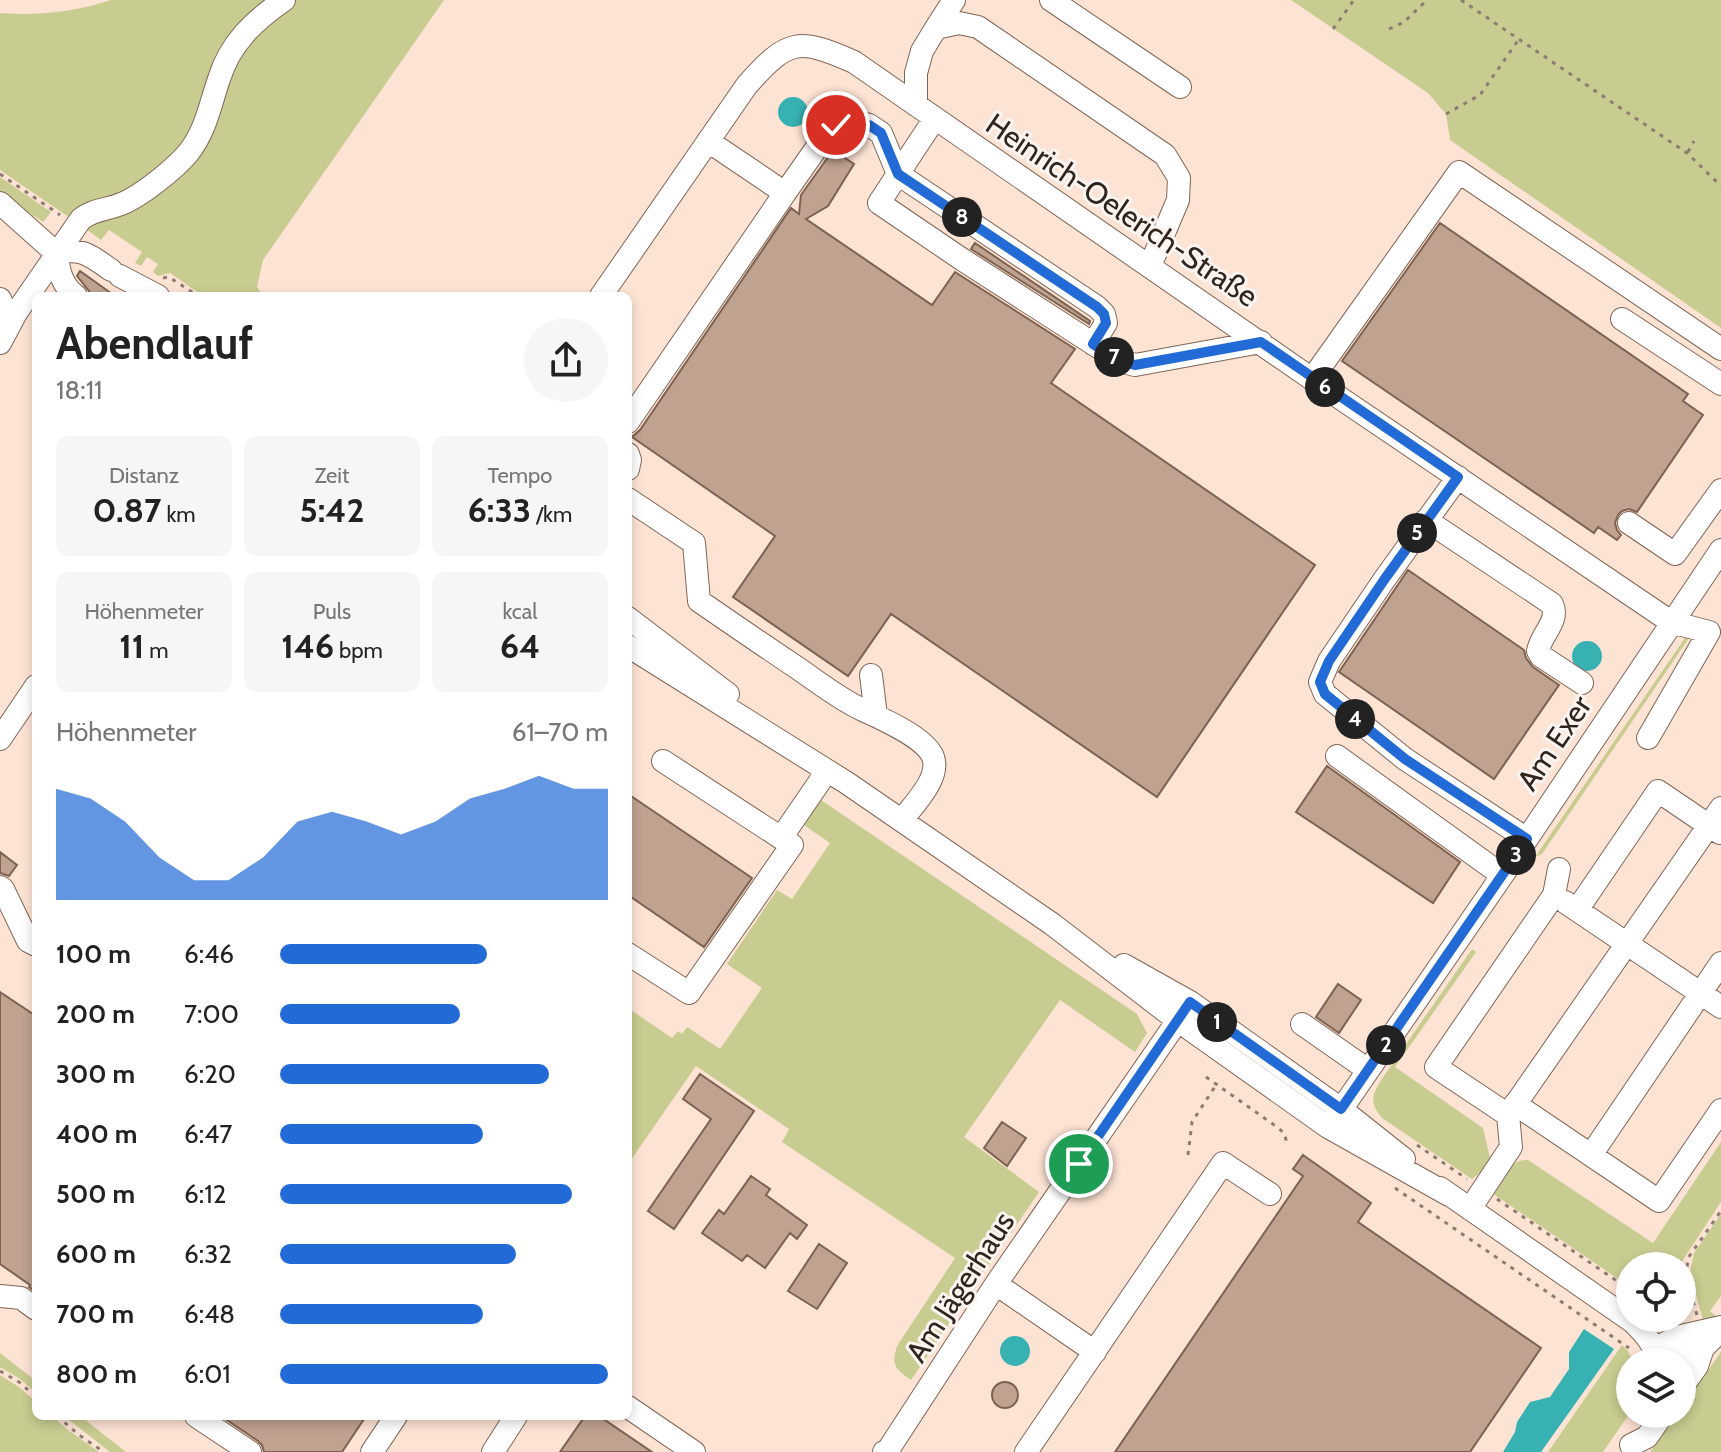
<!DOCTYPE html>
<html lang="de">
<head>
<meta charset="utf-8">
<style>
	:root { --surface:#fff; --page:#f6f6f6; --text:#222; --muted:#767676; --accent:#226bd6 }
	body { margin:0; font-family:Cabin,sans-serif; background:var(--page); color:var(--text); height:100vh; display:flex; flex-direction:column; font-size:30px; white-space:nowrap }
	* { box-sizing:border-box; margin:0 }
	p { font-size:26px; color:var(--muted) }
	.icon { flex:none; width:44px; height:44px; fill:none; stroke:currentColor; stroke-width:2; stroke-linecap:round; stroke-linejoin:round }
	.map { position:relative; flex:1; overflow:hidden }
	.side { position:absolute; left:32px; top:292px; width:600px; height:1128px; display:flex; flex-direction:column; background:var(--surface); border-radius:12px; box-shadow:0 4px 12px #0003 }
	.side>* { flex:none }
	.tools { position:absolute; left:1616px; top:1252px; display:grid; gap:16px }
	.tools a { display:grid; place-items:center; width:80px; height:80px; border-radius:50%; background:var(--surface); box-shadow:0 4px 12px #0003; font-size:40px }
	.pin { position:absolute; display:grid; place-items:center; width:68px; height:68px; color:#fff; margin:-34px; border:4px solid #fff; border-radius:50%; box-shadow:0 2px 8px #0007 }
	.km { position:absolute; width:40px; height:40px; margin:-20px; border-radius:50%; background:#222; color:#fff; font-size:22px; line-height:40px; text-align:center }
	.round { display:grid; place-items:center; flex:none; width:84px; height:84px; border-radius:42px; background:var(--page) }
	.headline { display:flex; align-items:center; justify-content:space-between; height:136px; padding:0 24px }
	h1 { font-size:44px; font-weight:700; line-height:60px }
	.figures { display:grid; grid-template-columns:repeat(3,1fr); gap:12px; height:136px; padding:8px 24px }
	.figures div { display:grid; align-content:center; border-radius:12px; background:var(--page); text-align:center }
	.figures b { font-size:34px; font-weight:700 }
	.figures small { font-size:22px; font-weight:400 }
	.figures p { font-size:22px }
	.chart { height:224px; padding:16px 24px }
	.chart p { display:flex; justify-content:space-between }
	.chart svg { width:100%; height:144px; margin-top:8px; fill:var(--accent); opacity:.7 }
	ul { padding:0 24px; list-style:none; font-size:26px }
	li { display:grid; grid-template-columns:128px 96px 1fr; align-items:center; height:60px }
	li i { height:20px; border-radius:10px; background:var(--accent) }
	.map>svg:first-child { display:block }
</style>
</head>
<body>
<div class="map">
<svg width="1721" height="1452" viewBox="0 0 1721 1452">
	<rect width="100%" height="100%" fill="#fde3d4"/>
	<!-- green -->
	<path fill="#c8cc90" d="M111,0H272L192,136L131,191L70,218L0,170V13C38,16 75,12 111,0Z
		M294,0H444L263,260L257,287L263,296H203L170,273L158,276L153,272L158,264L147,257L141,266L135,263L142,252L109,230L101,240L83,227L180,170L241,49Z
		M1291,0H1721V328L1450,140L1446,114L1428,93Z
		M0,177L51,212L43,222L0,193Z
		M1687,635H1691L1542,854L1535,857Z
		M818,798L1137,1014L1147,1033L1135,1052L1060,1000L964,1137L1039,1192L911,1380C895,1369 891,1365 897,1346L955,1258L782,1142L789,1129L696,1066L628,1164V1008L672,1038L678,1031L682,1034L687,1027L720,1049L762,988L727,964L777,890L792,899L830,843L801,823Z
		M1472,949L1476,952L1395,1067L1483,1128L1490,1158L1481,1172L1472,1179L1382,1118C1370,1103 1371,1097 1381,1080Z
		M1721,1142V1202L1679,1266H1630V1287L1492,1193C1502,1178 1509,1159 1528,1160L1653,1243Z
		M1721,1214V1296L1710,1311L1717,1317L1704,1324L1690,1272L1694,1253Z
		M1622,1345L1628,1351L1633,1362H1630V1413L1603,1452H1548Z
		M1721,1352V1452H1650L1677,1414H1682V1407Z
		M0,1353L36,1381V1393L20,1379L0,1367Z
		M0,1375L19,1387L36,1402V1416H52L68,1430L99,1452H0Z
		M64,1416H80L126,1452H110Z"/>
	<!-- water -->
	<path fill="#38b1b3" d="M778 112a15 15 0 1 1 30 0a15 15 0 1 1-30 0Z
		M1572 656a15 15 0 1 1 30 0a15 15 0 1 1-30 0Z
		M1584,1329L1614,1349L1541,1452H1503L1515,1432L1517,1422L1530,1402L1550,1397L1569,1369V1352Z
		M1000 1351a15 15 0 1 1 30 0a15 15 0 1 1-30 0Z"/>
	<!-- building -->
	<path fill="#c0a291" stroke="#7d6151" stroke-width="2" d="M833,150L854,164L828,206L806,219L932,305L955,272L1075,349L1051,383L1315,565L1157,797L891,614L848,676L733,597L775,536L632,437L640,430L791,208L799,214L801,195Z
		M1440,223L1688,394L1683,401L1703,415L1637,512L1629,509L1622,511L1618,515L1615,523L1617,530L1621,535L1617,540L1598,527L1594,533L1342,361Z
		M975,243L1090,321L1089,324L971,249Z
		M80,271L115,296L90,295L89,291L77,276Z
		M1408,570L1524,650L1526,658L1533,667L1559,685L1494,779L1339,672Z
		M1327,766L1460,862L1433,903L1296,812Z
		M628,794L752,878L704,947L628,895Z
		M0,852L17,865L9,876L0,873Z
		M1338,984L1361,1000L1339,1033L1316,1017Z
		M0,992L36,1016V1292L29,1287L30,1285L0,1264Z
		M700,1074L754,1111L674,1229L648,1211L711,1119L683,1099Z
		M1002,1122L1026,1138L1007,1166L984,1148Z
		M1303,1155L1371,1203L1358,1222L1541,1348L1470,1452H1115L1303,1176L1293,1169Z
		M751,1176L770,1189L766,1195L807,1225L797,1239L790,1233L765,1268L747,1255L742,1261L702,1233L719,1210L724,1214Z
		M819,1244L847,1263L817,1309L788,1291Z
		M992 1395a13 13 0 1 1 26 0a13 13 0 1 1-26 0Z
		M221,1416H366L342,1452H264L262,1445L258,1441Z
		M585,1416H599L652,1452H560Z"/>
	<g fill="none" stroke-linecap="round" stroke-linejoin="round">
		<defs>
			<path id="minor" d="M1051,0L1180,87
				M936,28L954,0
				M916,105V73L922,51L936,28L959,23L978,27L1165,155L1179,178L1178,200L1150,266
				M935,118L879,203L963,260L1120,361L1135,365L1261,342
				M785,193L827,133L836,125L847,122H859L869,125L881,133L898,174L1097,307L1104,314L1106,323L1093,344
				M0,203L56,253
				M120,276L158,296
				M76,296C61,285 59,270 56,253C82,247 91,256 111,270
				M601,296L747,85C788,39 798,37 854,62L1312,379L1671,622L1709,632L1648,738
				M0,299L10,322
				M1622,319L1721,384
				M0,343L16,313L81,219C94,209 107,210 121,204C140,197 176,168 189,152C206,130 210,105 219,79C230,43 254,21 284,0
				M1312,379L1459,172L1721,349
				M628,422L785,193L708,141
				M628,454L630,460L628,469
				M1458,477L1384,580L1329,661L1320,682L1325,694L1405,759L1527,839
				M628,499L694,543L699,601C731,623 763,645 796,667C818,682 839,699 863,710C882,719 925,737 933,757C941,778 913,805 902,820
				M1426,520L1552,604C1560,621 1541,634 1538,651L1541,656L1582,683
				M1629,523L1675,554L1721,490
				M628,618L728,694
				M628,646L847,783L1052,924L1177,1020L1328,1127L1449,1195
				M871,675L876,716
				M0,739L36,686
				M1337,756L1502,875
				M781,838L827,771
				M0,887L3,889L28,941L36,945
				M1565,902L1721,1007
				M1577,910L1658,791L1720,833
				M628,954L689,993L792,845L663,761
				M1124,965L1190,1002L1341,1109L1404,1159
				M1302,1024L1368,1070
				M1515,1104L1659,1201L1721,1110
				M1508,1115L1721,808
				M1334,1120L1506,870L1721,550
				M1591,1155L1721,963
				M1440,1188L1633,1322C1645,1334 1655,1344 1657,1362
				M1470,1209L1511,1147L1508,1115L1436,1067L1554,895L1559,869
				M996,1284L1095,1352
				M0,1296L21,1298L36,1309
				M1655,1349L1677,1337L1721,1327
				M1657,1357C1675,1360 1687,1357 1703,1348
				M1682,1387L1697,1366L1703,1348L1721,1330
				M628,1407L694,1452
				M196,1416L250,1452
				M1631,1445L1647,1437L1663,1414
				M372,1452L396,1416
				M493,1452L516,1416
				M884,1452L887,1451L890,1447L996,1284L1185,1010
				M1026,1452L1223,1163L1270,1194"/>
		</defs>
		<!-- minor casing -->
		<use href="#minor" stroke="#816555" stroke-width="24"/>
		<!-- path -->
		<path stroke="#8e7c71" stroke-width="3" stroke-dasharray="4 6" stroke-linecap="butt" d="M1461,0L1687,153L1721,186
			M1333,29L1354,0
			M1389,29L1404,22L1427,0
			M1446,114L1480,95L1519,39
			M1688,152L1694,141
			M0,174L60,215
			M163,278L169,277L198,296
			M1206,1077L1277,1127L1284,1133L1287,1143
			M1417,1145L1467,1179
			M1188,1155L1192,1122L1216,1085
			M1395,1188L1629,1348
			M1497,1199L1630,1290
			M1697,1315L1686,1277L1688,1258L1721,1211
			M0,1371L19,1382L36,1397
			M57,1416L79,1435L104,1452"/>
		<!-- minor -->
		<use href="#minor" stroke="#fff" stroke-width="22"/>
	</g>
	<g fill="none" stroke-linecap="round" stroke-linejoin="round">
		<defs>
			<path id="route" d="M836,125L847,122H859L869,125L881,133L898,174L1097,307L1104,314L1106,323L1093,344L1120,361L1135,365L1261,342L1458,477L1384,580L1329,661L1320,682L1325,694L1405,759L1527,839L1341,1109L1190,1002L1079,1164"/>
		</defs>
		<!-- route casing -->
		<use href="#route" stroke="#fff" stroke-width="16"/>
		<!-- route -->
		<use href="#route" stroke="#226bd6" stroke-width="10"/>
	</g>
	<g text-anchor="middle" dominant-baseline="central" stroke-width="6" stroke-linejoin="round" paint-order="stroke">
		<!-- street labels -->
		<g font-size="30" fill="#30241d" stroke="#fbf4f0">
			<text transform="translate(1122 210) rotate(34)">Heinrich-Oelerich-Straße</text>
			<text transform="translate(1554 743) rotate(-56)">Am Exer</text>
			<text transform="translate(960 1287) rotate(-57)">Am Jägerhaus</text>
		</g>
	</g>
</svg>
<div class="tools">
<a><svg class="icon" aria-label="locate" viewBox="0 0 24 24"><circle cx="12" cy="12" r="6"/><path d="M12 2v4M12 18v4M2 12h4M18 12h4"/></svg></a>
<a><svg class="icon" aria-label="layers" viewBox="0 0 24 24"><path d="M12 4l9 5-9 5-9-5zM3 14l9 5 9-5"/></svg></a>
</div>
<div class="pin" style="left:1079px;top:1164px;background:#1e9e55"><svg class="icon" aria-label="arrive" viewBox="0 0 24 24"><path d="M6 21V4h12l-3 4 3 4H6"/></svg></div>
<div class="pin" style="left:836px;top:125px;background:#d93025"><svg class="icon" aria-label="check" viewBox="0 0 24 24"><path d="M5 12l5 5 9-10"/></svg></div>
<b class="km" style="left:1217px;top:1022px">1</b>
<b class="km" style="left:1386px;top:1045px">2</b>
<b class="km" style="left:1516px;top:855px">3</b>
<b class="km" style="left:1355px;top:719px">4</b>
<b class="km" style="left:1417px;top:533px">5</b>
<b class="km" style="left:1325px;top:387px">6</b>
<b class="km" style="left:1114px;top:357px">7</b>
<b class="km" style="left:962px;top:217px">8</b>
<section class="side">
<div class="headline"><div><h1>Abendlauf</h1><p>18:11</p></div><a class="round"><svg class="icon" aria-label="share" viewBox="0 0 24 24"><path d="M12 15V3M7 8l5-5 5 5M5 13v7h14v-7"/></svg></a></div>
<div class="figures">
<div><p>Distanz</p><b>0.87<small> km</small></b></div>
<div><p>Zeit</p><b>5:42</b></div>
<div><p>Tempo</p><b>6:33<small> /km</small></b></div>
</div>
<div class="figures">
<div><p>Höhenmeter</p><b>11<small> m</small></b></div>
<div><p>Puls</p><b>146<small> bpm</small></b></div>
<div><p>kcal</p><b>64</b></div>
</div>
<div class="chart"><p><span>Höhenmeter</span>61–70 m</p>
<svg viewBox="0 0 160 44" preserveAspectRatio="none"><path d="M0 44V10L10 13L20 20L30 31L40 38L50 38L60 31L70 20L80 17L90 20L100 24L110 20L120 13L130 10L140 6L150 10L160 10V44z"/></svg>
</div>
<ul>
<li><b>100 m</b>6:46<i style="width:63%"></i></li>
<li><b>200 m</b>7:00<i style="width:55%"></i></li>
<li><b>300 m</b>6:20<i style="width:82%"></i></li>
<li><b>400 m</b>6:47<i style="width:62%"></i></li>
<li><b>500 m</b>6:12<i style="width:89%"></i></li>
<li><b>600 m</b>6:32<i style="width:72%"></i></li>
<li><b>700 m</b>6:48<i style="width:62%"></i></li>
<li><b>800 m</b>6:01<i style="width:100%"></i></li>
</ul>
</section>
</div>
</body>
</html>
